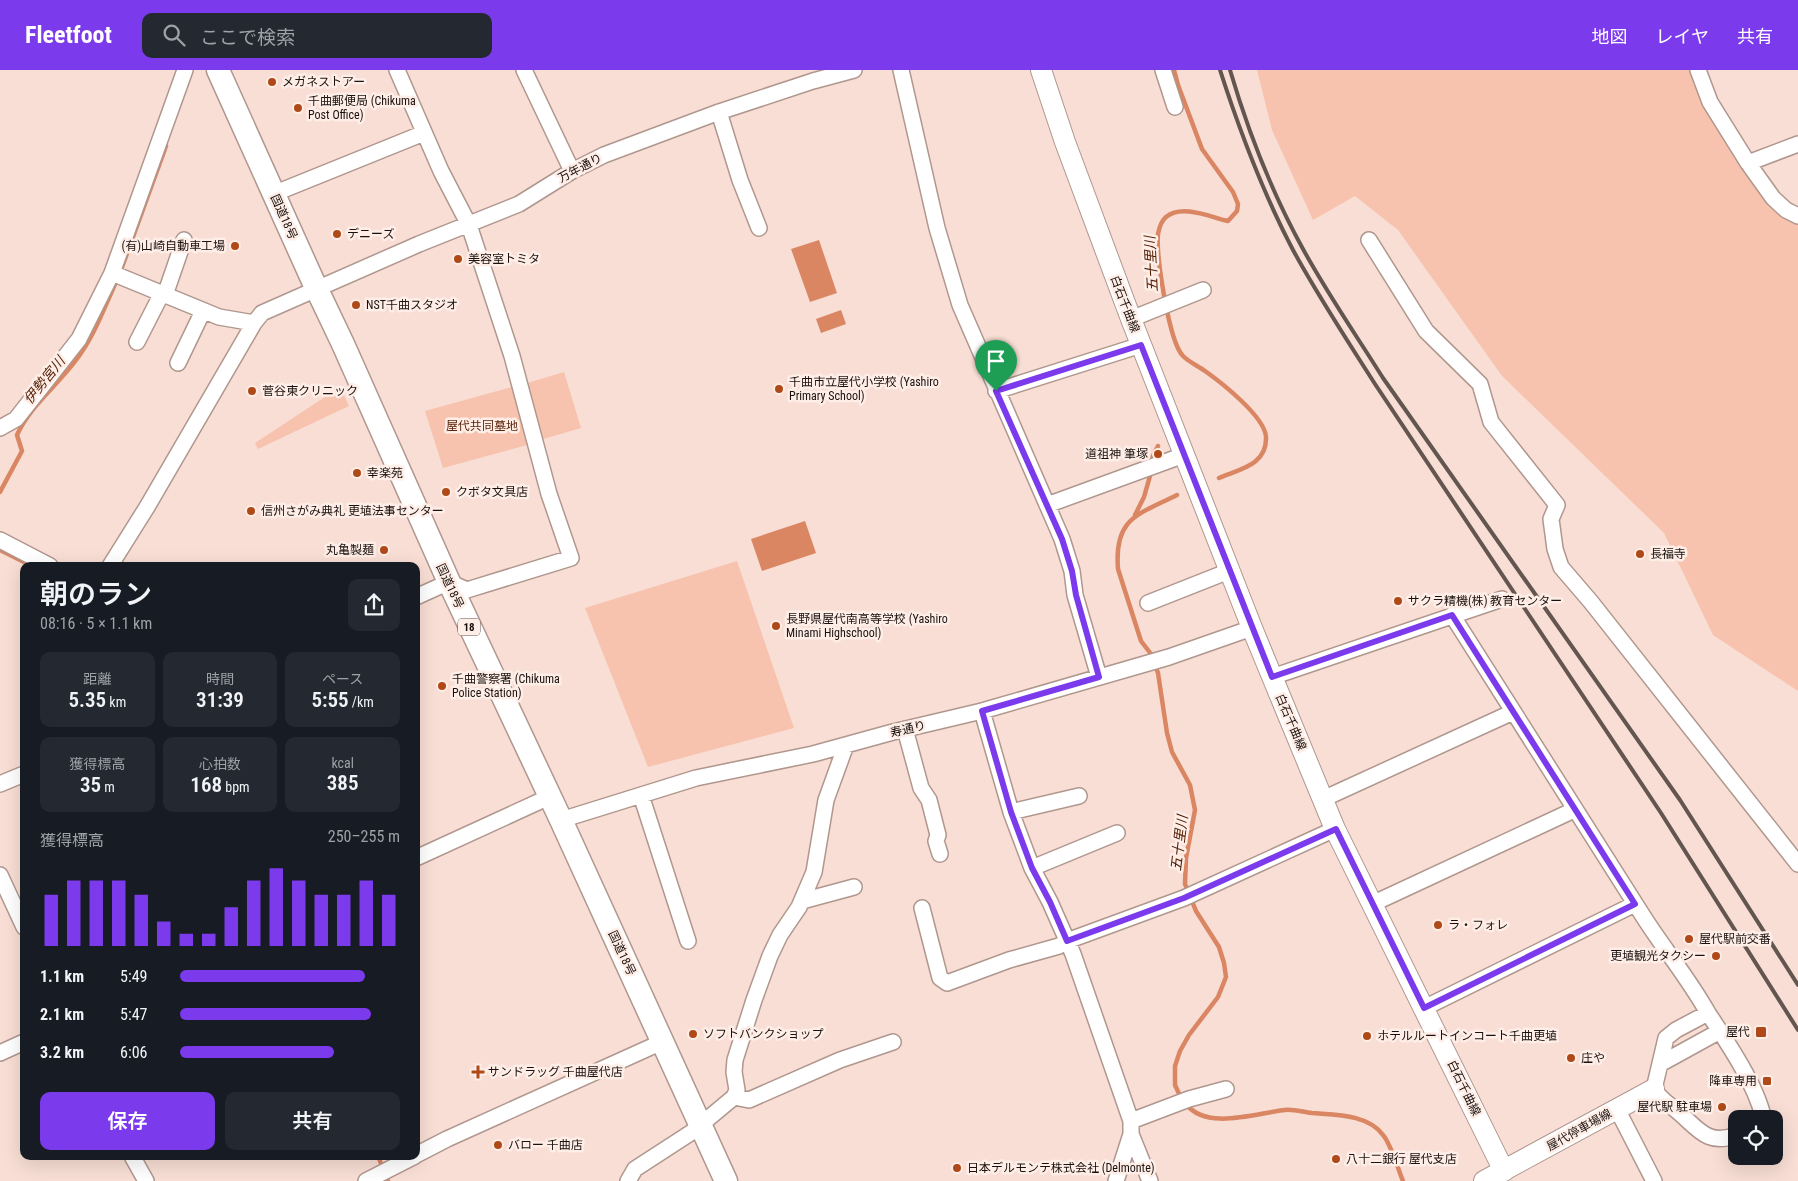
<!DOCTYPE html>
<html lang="ja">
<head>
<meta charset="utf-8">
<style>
	:root { --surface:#171b24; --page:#242831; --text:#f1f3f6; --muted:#9ea1a6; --accent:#7c3aed }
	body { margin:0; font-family:"Roboto Condensed","Noto Sans JP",sans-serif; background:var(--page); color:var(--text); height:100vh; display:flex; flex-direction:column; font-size:19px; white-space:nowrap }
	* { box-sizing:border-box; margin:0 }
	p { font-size:16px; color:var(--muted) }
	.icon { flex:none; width:28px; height:28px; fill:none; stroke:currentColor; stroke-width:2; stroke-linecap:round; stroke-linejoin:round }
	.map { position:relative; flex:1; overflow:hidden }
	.details { position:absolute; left:20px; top:492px; width:400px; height:598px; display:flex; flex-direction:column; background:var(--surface); border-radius:10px; box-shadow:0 5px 20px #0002 }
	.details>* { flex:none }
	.buttons { position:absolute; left:1728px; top:1040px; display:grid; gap:10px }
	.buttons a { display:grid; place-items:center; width:55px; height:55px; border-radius:10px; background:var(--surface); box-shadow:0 5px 20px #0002; font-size:25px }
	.pin { position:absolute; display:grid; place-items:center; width:42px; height:42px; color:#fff; margin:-51px -21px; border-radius:50% 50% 50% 0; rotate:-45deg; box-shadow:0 0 5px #0007 }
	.pin .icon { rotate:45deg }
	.round { display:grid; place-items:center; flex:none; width:52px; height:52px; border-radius:10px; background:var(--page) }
	.summary { display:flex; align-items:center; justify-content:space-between; height:85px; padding:0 20px }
	h1 { font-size:28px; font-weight:600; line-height:38px }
	.stats { display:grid; grid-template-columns:repeat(3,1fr); gap:8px; height:85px; padding:5px 20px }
	.stats div { display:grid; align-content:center; border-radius:10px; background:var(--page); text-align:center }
	.stats b { font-size:21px; font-weight:600 }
	.stats small { font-size:14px; font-weight:400 }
	.stats p { font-size:14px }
	.chart { height:140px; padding:10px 20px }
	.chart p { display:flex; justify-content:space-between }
	.chart svg { width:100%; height:90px; margin-top:5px; stroke:var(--accent); stroke-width:6 }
	.action { display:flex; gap:10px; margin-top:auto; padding:10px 20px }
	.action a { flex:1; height:58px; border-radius:10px; background:var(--accent); color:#fff; font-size:20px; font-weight:600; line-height:58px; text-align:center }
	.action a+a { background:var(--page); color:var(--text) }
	ul { padding:0 20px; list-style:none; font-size:16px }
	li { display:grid; grid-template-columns:80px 60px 1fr; align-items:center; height:38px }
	li i { height:12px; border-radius:6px; background:var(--accent) }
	header { display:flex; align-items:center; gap:30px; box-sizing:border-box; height:70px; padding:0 25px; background:var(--accent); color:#fff }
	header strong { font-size:24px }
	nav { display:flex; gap:28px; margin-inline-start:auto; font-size:18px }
	.search { width:350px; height:45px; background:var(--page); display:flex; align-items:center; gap:12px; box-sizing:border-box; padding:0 18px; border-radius:10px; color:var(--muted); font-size:19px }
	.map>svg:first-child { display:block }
</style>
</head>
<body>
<header>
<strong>Fleetfoot</strong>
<div class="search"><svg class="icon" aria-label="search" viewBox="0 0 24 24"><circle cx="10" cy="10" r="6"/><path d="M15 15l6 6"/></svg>ここで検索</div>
<nav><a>地図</a><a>レイヤ</a><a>共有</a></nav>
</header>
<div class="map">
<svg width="1798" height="1111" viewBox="0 0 1798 1111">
	<rect width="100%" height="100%" fill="#f8ded4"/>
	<!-- green -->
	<path fill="#f7c3ae" d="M1257,0H1692L1744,99L1767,133L1786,148L1798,143V621L1713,565L1664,463L1502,306L1398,160L1355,126L1313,150L1272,60Z
		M564,302L581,358L540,370L524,314Z
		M515,316L531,374L443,398L425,341Z
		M340,317L349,336L258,379L255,373Z
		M737,491L794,658L648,697L585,538Z"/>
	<!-- water -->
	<path fill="#da8663" d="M819,170L837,223L810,232L791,179Z
		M841,240L846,254L821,263L816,249Z
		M805,451L816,483L762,501L751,469Z"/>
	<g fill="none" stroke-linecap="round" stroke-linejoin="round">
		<!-- stream -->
		<path stroke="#da8663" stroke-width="4.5" d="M1174,0L1178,15L1202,79L1233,122L1238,134L1237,141L1228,151C1210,147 1182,134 1166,147C1161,151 1159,159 1158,164C1156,186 1169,272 1183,286C1189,292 1198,296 1205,301C1222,313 1265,347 1266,367C1267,395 1240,399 1219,408
			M121,200L166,76
			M1151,390L1158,376
			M0,422L22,381L17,365C30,336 57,316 76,290C94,267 104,238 116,212
			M1177,425C1137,445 1114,448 1118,499L1141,571L1151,584L1158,603L1167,663L1172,682L1190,715L1195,740L1186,788L1185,814L1196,841L1219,877L1224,893L1226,907L1218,927L1189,965L1180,981L1175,996V1015L1181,1028
			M1135,445L1144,427L1150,406
			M0,480L32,496
			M1186,1034C1207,1061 1256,1043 1285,1040C1293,1039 1303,1042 1312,1043C1335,1045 1368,1044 1383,1065C1391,1074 1398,1099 1403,1111
			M378,1086L388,1111"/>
		<defs>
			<path id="minor" d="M397,0L441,101L469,155L512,286L549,424L571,488L467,520L449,512L416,527
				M524,0L572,101
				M901,0L937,158L960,235L1062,469L1072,501L1075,525L1099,607
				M1163,0L1175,37
				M1698,0L1710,32L1748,93L1773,128L1786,140L1798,146
				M719,42L740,110L759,158
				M1748,93L1798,74
				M273,124L424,63
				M1369,170L1426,261L1480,314L1491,352L1557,435L1551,449L1555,479L1561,497L1591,532L1798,794
				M112,203L219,247L254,253
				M165,225L184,170
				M1131,249L1203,220
				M137,272L162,223
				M178,293L203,241
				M996,321L1141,275
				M0,358L16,349L79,269L112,203L185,0
				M1047,435L1184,385
				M0,470L50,496
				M110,496L147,437L254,253L262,243L419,174L519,134L572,101L604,85L719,42L813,11L854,0
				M1148,533L1229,501
				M1452,545C1515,646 1579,746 1643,846C1664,879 1689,909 1708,943
				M1272,607L1502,529
				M982,641L1011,742L1032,798L1050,832L1073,884L1131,1051V1064L1116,1111
				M905,659L921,718L929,730L938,765L936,771L940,784
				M0,714L24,704
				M641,725L688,871
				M1323,729L1513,642
				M1011,742L1079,726
				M561,750L696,708L813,684L893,662L982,641L1169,587L1252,558
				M416,788L549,727
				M1032,798L1117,763
				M0,805L24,857
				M802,831L854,817
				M1372,834L1574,740
				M922,838L940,908L947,913L1009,890L1059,876L1067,871L1184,828L1335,759
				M1424,938L1635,834
				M0,983L24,972
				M1660,994L1720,961
				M734,1027L749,1030L840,990L893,972
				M1617,1039L1654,1111
				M1131,1051L1189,1029L1226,1019
				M1131,1064L1150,1111
				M1736,1065C1707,1077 1697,1057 1676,1040C1666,1032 1661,1030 1654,1019L1666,968L1676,960L1708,943C1727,972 1755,1013 1763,1046L1761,1049
				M416,1085L447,1069L662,972
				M132,1086L146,1111
				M366,1111L415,1086
				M628,1111L635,1099L692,1062L734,1027L737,1020L734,1002L735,990L754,930L770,886L780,865L799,837L814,802L826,730L846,675"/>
			<path id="major" d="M1041,0L1065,72L1131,249L1252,558L1335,759L1504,1101
				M1484,1111L1654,1019"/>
			<path id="highway" d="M218,0L313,211L343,274L449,512L561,750L726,1111"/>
		</defs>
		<!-- minor casing -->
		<use href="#minor" stroke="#b0978e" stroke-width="18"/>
		<!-- major casing -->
		<use href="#major" stroke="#b0978e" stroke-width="22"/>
		<!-- highway casing -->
		<use href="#highway" stroke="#b0978e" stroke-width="25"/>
		<!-- minor -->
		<use href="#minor" stroke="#fff" stroke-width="15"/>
		<!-- major -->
		<use href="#major" stroke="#fff" stroke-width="20"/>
		<!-- highway -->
		<use href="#highway" stroke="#fff" stroke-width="22"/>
		<!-- rail -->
		<path stroke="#63554f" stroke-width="4" d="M1220,0C1240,62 1263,123 1293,180C1318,226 1347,270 1375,314L1661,743L1798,960
			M1230,0C1248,61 1272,123 1303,179C1327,223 1356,265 1383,308L1680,730L1798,915"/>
	</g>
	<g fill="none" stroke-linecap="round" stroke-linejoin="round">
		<defs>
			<path id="route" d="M1141,275L1272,607L1452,545L1635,834L1424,938L1336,759L1184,828L1067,871L1050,832L1032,798L1011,742L982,641L1099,607L1076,525L1072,501L1062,469L996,321Z"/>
		</defs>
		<!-- route casing -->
		<use href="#route" stroke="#fff" stroke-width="10"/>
		<!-- route -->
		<use href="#route" stroke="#7c3aed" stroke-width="6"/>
	</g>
	<!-- markers -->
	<g fill="#af4a18" stroke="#feeee7" stroke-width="2">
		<circle cx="272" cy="12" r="5"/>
		<circle cx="298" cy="38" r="5"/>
		<circle cx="337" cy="164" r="5"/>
		<circle cx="235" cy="176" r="5"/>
		<circle cx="458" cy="189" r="5"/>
		<circle cx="356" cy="235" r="5"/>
		<circle cx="779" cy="319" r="5"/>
		<circle cx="252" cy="321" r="5"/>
		<circle cx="1158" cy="384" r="5"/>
		<circle cx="357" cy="403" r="5"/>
		<circle cx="446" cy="422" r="5"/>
		<circle cx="251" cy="441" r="5"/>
		<circle cx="384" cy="480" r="5"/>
		<circle cx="1640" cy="484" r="5"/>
		<circle cx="1398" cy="531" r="5"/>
		<circle cx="776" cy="556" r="5"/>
		<circle cx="442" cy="616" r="5"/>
		<circle cx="1438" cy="855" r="5"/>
		<circle cx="1689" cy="869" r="5"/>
		<circle cx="1716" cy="886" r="5"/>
		<rect x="1755" y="956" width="12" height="12" rx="2.5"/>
		<circle cx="693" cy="964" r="5"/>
		<circle cx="1367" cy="966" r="5"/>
		<circle cx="1571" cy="988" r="5"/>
		<path d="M475.5 994.5h5v5h5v5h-5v5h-5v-5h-5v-5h5z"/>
		<rect x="1762" y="1006" width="10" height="10" rx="2.5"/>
		<circle cx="1722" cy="1037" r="5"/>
		<circle cx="498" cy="1075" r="5"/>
		<circle cx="1336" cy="1089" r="5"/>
		<circle cx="957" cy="1098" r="5"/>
	</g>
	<g text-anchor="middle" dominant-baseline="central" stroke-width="5" stroke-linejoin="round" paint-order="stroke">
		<!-- shield labels -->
		<rect fill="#feeee7" stroke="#5e534f" stroke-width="1" x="458" y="548.5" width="22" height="17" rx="4"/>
		<g font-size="11" font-weight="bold" fill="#1a110e">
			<text x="469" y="557">18</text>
		</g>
		<!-- poi labels -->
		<g font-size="12" fill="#1a110e" stroke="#feeee7" text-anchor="start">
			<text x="282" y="12">メガネストアー</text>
			<text x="308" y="31">千曲郵便局 (Chikuma<tspan x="308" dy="14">Post Office)</tspan></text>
			<text x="347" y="164">デニーズ</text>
			<text x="225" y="176" text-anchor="end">(有)山崎自動車工場</text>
			<text x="468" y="189">美容室トミタ</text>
			<text x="366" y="235">NST千曲スタジオ</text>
			<text x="789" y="312">千曲市立屋代小学校 (Yashiro<tspan x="789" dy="14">Primary School)</tspan></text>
			<text x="262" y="321">菅谷東クリニック</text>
			<text x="1148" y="384" text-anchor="end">道祖神 筆塚</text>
			<text x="367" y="403">幸楽苑</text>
			<text x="456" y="422">クボタ文具店</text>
			<text x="261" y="441">信州さがみ典礼 更埴法事センター</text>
			<text x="374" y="480" text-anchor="end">丸亀製麺</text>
			<text x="1650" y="484">長福寺</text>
			<text x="1408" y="531">サクラ精機(株) 教育センター</text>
			<text x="786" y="549">長野県屋代南高等学校 (Yashiro<tspan x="786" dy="14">Minami Highschool)</tspan></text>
			<text x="452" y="609">千曲警察署 (Chikuma<tspan x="452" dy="14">Police Station)</tspan></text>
			<text x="1448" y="855">ラ・フォレ</text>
			<text x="1699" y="869">屋代駅前交番</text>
			<text x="1706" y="886" text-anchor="end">更埴観光タクシー</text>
			<text x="1750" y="962" text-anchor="end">屋代</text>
			<text x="703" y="964">ソフトバンクショップ</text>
			<text x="1377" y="966">ホテルルートインコート千曲更埴</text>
			<text x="1581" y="988">庄や</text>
			<text x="488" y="1002">サンドラッグ 千曲屋代店</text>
			<text x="1757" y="1011" text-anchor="end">降車専用</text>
			<text x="1712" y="1037" text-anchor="end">屋代駅 駐車場</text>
			<text x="508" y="1075">バロー 千曲店</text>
			<text x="1346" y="1089">八十二銀行 屋代支店</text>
			<text x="967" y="1098">日本デルモンテ株式会社 (Delmonte)</text>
		</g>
		<!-- street labels -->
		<g font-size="12" fill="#1a110e" stroke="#feeee7">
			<text transform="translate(580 98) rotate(-28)">万年通り</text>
			<text transform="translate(284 147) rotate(66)">国道18号</text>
			<text transform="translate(1125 234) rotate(69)">白石千曲線</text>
			<text transform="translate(450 516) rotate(65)">国道18号</text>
			<text transform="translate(1291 652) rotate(67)">白石千曲線</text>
			<text transform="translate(908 659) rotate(-13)">寿通り</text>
			<text transform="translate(622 883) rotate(65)">国道18号</text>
			<text transform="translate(1464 1018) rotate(64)">白石千曲線</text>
			<text transform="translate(1579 1060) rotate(-29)">屋代停車場線</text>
		</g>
		<!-- park labels -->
		<g font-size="12" fill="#5a240b" stroke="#feeee7">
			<text x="482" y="356">屋代共同墓地</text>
		</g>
		<!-- water labels -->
		<g font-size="14" font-style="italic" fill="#511c02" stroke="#feeee7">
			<text transform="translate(1151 194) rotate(-93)">五十里川</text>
			<text transform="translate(44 310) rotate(-51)">伊勢宮川</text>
			<text transform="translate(1179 773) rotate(-83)">五十里川</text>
		</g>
	</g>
</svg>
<div class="buttons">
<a><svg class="icon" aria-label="locate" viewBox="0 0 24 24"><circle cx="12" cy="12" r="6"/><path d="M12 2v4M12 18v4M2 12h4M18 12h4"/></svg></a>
</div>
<div class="pin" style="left:996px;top:321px;background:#1e9e55"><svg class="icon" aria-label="arrive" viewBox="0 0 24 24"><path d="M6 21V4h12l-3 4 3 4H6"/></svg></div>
<section class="details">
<div class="summary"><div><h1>朝のラン</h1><p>08:16 · 5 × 1.1 km</p></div><a class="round"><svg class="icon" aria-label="share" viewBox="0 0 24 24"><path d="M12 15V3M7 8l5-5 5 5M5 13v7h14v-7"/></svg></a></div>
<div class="stats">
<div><p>距離</p><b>5.35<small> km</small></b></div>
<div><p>時間</p><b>31:39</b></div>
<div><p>ペース</p><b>5:55<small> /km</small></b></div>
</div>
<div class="stats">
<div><p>獲得標高</p><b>35<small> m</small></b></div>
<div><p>心拍数</p><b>168<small> bpm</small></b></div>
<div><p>kcal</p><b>385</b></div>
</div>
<div class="chart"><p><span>獲得標高</span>250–255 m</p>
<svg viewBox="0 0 160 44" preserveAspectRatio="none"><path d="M5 44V19M15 44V12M25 44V12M35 44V12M45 44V19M55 44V32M65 44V38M75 44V38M85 44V25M95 44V12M105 44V6M115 44V12M125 44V19M135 44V19M145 44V12M155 44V19"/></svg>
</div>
<ul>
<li><b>1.1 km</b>5:49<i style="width:84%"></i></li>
<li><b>2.1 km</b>5:47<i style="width:87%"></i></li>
<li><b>3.2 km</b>6:06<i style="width:70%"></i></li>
</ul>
<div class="action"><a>保存</a><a>共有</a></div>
</section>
</div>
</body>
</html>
